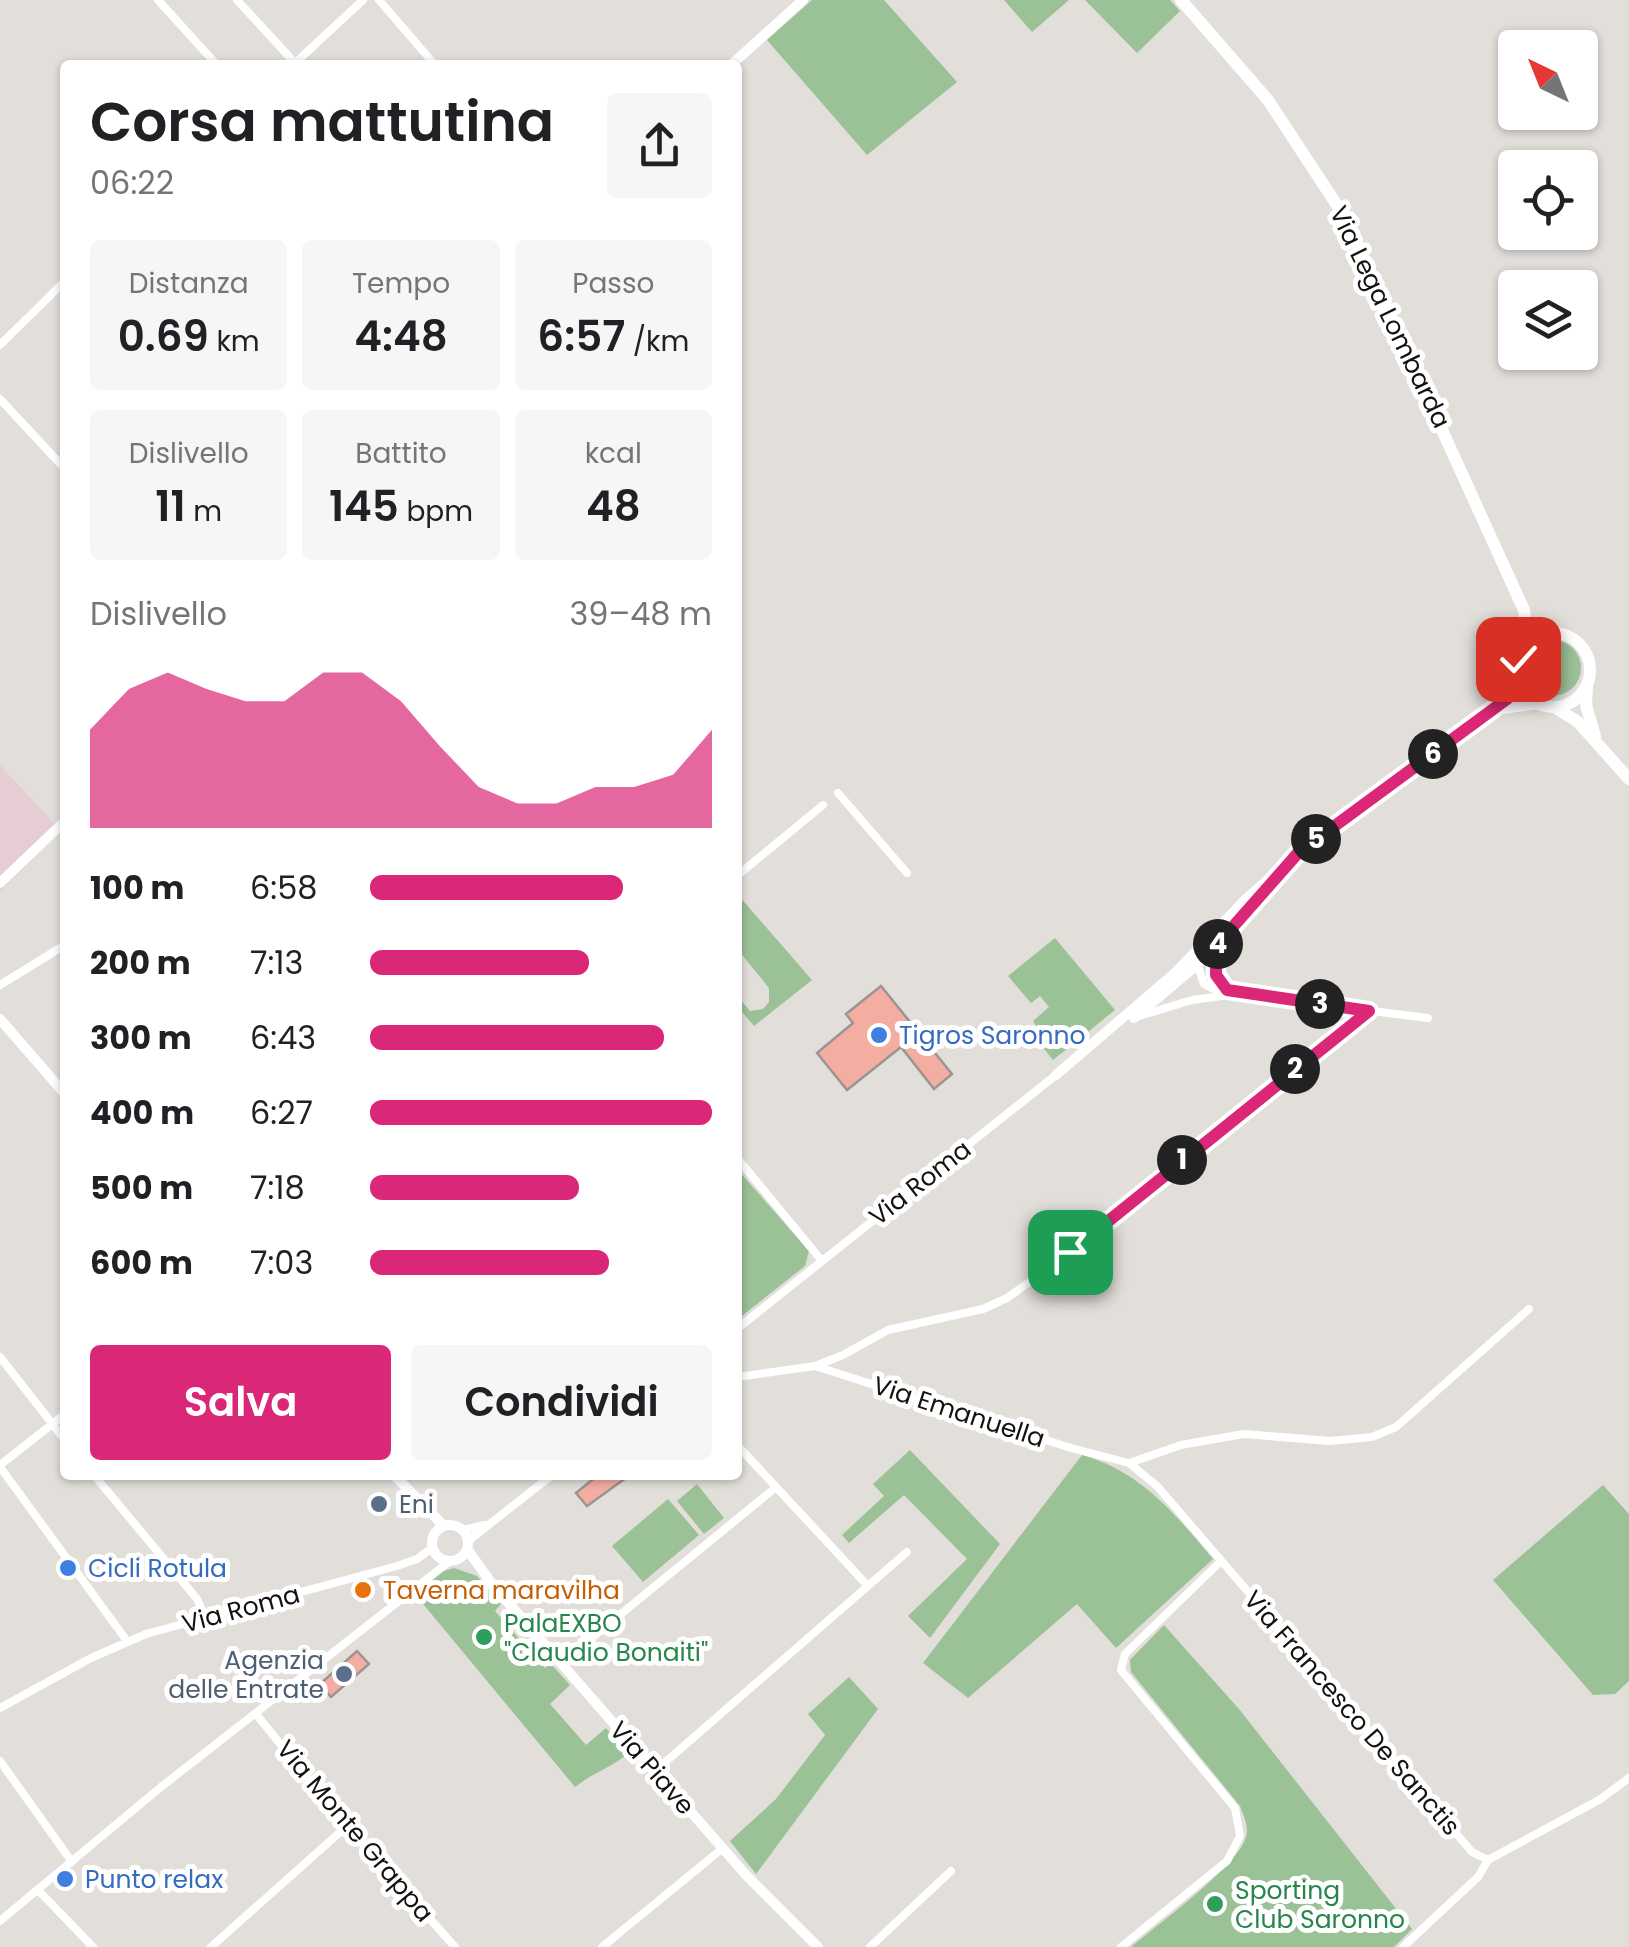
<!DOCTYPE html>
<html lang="it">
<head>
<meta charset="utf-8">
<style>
	:root { --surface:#fff; --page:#f6f6f6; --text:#202124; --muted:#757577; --accent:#db2777 }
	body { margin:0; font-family:Poppins,sans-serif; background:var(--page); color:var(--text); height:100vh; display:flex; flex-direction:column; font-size:38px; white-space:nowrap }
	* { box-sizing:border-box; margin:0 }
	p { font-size:32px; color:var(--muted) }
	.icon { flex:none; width:55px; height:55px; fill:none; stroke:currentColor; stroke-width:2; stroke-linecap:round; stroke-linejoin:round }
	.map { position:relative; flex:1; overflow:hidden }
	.details { position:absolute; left:60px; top:60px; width:682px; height:1420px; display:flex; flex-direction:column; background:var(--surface); border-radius:10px; box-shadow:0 2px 8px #0004 }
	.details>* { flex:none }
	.needle { width:65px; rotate:317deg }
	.fabs { position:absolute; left:1498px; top:30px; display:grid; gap:20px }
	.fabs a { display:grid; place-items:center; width:100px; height:100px; border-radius:10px; background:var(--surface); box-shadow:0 2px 8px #0004; font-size:50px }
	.pin { position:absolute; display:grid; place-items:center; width:85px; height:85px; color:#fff; margin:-42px; border-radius:20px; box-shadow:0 5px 15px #0006 }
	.km { position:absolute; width:50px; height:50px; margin:-25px; border-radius:50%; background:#222; color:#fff; font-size:28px; line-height:50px; text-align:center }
	.round { display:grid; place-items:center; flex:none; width:105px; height:105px; border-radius:10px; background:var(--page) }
	.overview { display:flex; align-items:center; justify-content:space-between; height:170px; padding:0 30px }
	h1 { font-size:55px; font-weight:600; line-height:75px }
	.stats { display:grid; grid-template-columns:repeat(3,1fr); gap:15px; height:170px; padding:10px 30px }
	.stats div { display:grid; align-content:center; border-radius:10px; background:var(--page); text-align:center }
	.stats b { font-size:42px; font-weight:600 }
	.stats small { font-size:28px; font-weight:400 }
	.stats p { font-size:28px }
	.chart { height:280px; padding:20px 30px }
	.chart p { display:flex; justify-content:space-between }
	.chart svg { width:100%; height:180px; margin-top:10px; fill:var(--accent); opacity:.7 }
	.button { display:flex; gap:20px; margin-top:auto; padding:20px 30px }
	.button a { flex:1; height:115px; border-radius:10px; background:var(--accent); color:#fff; font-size:40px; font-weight:600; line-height:115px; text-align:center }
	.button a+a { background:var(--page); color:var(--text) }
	ul { padding:0 30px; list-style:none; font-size:32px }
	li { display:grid; grid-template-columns:160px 120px 1fr; align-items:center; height:75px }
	li i { height:25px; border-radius:12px; background:var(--accent) }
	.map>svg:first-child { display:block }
</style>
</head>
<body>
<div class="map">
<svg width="1629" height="1947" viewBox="0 0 1629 1947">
	<rect width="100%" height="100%" fill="#e2deda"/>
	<!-- commercial -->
	<path fill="#e6cdd5" d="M0,765L61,831L0,891Z"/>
	<!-- green -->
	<path fill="#9bc197" d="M812,0H884L957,82L867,155L767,40Z
		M1004,0H1069L1032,32Z
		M1085,0H1170L1180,11L1137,53Z
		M1525 668a28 28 0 1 1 56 0a28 28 0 1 1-56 0Z
		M738,895L812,980L754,1026L738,1007V997L750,1011L763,1009L769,1002V988L738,950Z
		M1055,938L1115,1010L1053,1060L1033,1035L1039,1030L1033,1021L1049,1007L1040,996L1031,1003L1008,976Z
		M738,1170L809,1251L805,1266L738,1319Z
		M910,1450L1000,1544L930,1638L908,1616L967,1559L904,1495L849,1543L842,1535L884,1496L873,1484Z
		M1082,1455C1142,1472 1175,1514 1213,1559L1116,1648L1077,1604L968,1698L923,1663Z
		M697,1484L724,1518L704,1534L677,1501Z
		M1603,1485L1629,1514V1681L1615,1694L1593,1695L1493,1580Z
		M668,1499L699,1535L643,1582L612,1546Z
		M454,1568L477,1576L501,1604L495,1611L545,1668L551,1664L570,1685L550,1704L586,1745L606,1728L628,1754C611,1767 593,1773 575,1787L414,1593L443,1571Z
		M1164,1625L1239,1709L1412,1929L1394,1947H1131C1157,1925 1238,1866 1246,1837C1249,1826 1244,1817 1240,1806L1131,1672L1130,1660Z
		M849,1677L878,1709L756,1874L730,1841L776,1799L825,1735L808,1714Z"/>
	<!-- building -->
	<path fill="#f4aea1" stroke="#9a9493" stroke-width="2.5" d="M881,986L952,1074L934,1089L901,1047L847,1090L817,1053L853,1023L846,1014Z
		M598,1475H630L587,1506L576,1493Z
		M357,1651L369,1664L331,1697L320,1684Z"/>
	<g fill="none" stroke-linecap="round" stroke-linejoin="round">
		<!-- minor -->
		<path stroke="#fff" stroke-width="8" d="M158,0L217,65
			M237,0L295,63
			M379,0L435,65
			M293,65L363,0
			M0,345L65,281
			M0,399L65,469
			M838,793L907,873
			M738,875L823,805
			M1216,946V975L1233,991
			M1197,963L1204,984L1219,992L1428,1018
			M0,985L65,945
			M1139,1016L1192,1000L1222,996
			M738,1159L822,1261
			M738,1328L1056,1075
			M0,1357L65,1440
			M815,1366L1071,1448L1129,1463L1157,1486L1472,1852L1488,1860
			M738,1377L815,1366L843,1355L888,1330L983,1309L1007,1298L1071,1252L1369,1011
			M738,1446L868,1586
			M1129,1463L1181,1445L1244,1434L1330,1441L1372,1437L1396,1427L1529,1309
			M0,1465L65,1414
			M0,1467L127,1641
			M94,1475L197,1599L205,1617
			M463,1530L484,1525
			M468,1541L552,1475
			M561,1663L775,1488
			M0,1708L91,1658L146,1634L397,1566L417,1559L432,1548
			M256,1714L347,1826L455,1947
			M0,1761L72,1862
			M655,1771L907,1552
			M38,1890L93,1947
			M0,1921L161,1787L450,1561
			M211,1947L347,1826
			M602,1947L723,1848
			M870,1947L951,1871
			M1121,1947L1227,1861L1240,1836L1235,1808L1121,1670L1125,1654L1221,1561
			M1403,1947L1478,1877L1488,1860L1599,1800L1629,1778"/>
		<!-- tertiary -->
		<path stroke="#fff" stroke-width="10" d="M731,65L803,0
			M1496,710L1539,704
			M0,883L65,821
			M1134,1018L1197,965L1275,880
			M0,1019L65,1094
			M1056,1075L1176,972L1246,899L1298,853L1495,710L1507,699L1517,680
			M394,1475L443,1525
			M432 1543a18 18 0 1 1 36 0a18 18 0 1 1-36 0Z
			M467,1549L492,1584L746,1875L818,1947"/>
		<!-- primary -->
		<path stroke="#fff" stroke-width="12" d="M1181,0L1268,100L1346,219L1524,610L1527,634L1524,646
			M1516 670a37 37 0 1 1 74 0a37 37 0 1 1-74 0Z
			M1587,687L1586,705L1595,736
			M1556,708L1578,722L1629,779"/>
	</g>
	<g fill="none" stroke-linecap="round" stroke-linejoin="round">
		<defs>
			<path id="route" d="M1070,1252L1369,1011L1227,990L1216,975V946L1298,853L1507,699L1517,680L1518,659"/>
		</defs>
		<!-- route casing -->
		<use href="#route" stroke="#fff" stroke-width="20"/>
		<!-- route -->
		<use href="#route" stroke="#db2777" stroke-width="12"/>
	</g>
	<!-- markers -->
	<g fill="#3f7fe0" stroke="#fff" stroke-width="4">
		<circle cx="879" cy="1035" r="10"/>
		<circle cx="68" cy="1568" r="10"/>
		<circle cx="65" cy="1879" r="10"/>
	</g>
	<g fill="#5c6f8a" stroke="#fff" stroke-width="4">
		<circle cx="379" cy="1504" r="10"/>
		<circle cx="344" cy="1674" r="10"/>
	</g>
	<circle fill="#e8710a" stroke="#fff" stroke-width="4" cx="363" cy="1590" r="10"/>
	<g fill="#2e9e5b" stroke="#fff" stroke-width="4">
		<circle cx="484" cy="1637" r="10"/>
		<circle cx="1215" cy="1904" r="10"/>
	</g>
	<g text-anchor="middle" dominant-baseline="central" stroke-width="10" stroke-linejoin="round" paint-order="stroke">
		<!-- street labels -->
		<g font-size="25" fill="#141211" stroke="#fff">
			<text transform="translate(1390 317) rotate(64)">Via Lega Lombarda</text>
			<text transform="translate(920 1183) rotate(-38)">Via Roma</text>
			<text transform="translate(959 1412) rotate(18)">Via Emanuella</text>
			<text transform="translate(241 1609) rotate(-15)">Via Roma</text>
			<text transform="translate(1352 1713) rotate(49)">Via Francesco De Sanctis</text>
			<text transform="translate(652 1768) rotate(49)">Via Piave</text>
			<text transform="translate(355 1831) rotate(50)">Via Monte Grappa</text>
		</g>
		<!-- shop labels -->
		<g font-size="25" fill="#366cbe" stroke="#fff" text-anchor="start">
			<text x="899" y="1035">Tigros Saronno</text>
			<text x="88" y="1568">Cicli Rotula</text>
			<text x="85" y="1879">Punto relax</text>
		</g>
		<!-- service labels -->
		<g font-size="25" fill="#4e5e75" stroke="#fff" text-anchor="start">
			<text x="399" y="1504">Eni</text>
			<text x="324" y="1660" text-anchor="end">Agenzia<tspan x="324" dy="29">delle Entrate</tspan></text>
		</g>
		<!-- food labels -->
		<g font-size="25" fill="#c56008" stroke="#fff" text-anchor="start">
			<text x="383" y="1590">Taverna maravilha</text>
		</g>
		<!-- leisure labels -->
		<g font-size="25" fill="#27864d" stroke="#fff" text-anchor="start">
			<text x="504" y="1623">PalaEXBO<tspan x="504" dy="29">"Claudio Bonaiti"</tspan></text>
			<text x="1235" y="1890">Sporting<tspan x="1235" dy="29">Club Saronno</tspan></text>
		</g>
	</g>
</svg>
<div class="fabs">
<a><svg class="needle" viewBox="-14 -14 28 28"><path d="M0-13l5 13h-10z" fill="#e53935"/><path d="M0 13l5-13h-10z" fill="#757577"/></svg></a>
<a><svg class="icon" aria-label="locate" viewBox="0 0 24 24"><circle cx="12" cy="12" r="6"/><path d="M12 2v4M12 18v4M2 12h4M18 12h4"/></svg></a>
<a><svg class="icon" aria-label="layers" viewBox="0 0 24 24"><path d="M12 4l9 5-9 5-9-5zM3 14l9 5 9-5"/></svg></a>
</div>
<div class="pin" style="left:1070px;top:1252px;background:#1e9e55"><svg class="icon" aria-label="arrive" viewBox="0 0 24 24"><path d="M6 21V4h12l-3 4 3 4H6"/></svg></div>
<div class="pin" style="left:1518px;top:659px;background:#d93025"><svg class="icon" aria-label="check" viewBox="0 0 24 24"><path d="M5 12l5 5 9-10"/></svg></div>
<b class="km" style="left:1182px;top:1160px">1</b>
<b class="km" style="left:1295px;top:1069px">2</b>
<b class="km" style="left:1320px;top:1004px">3</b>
<b class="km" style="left:1218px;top:944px">4</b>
<b class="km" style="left:1316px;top:839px">5</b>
<b class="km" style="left:1433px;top:754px">6</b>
<section class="details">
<div class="overview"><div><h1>Corsa mattutina</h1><p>06:22</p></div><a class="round"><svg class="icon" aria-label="share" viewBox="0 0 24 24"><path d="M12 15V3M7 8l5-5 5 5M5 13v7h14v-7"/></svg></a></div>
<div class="stats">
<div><p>Distanza</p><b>0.69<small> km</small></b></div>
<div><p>Tempo</p><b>4:48</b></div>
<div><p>Passo</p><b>6:57<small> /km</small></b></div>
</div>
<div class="stats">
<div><p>Dislivello</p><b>11<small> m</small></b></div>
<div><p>Battito</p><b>145<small> bpm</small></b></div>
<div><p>kcal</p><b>48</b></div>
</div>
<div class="chart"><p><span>Dislivello</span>39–48 m</p>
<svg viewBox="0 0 160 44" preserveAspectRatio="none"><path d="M0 44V20L10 10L20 6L30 10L40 13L50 13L60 6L70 6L80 13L90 24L100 34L110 38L120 38L130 34L140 34L150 31L160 20V44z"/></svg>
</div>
<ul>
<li><b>100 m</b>6:58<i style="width:74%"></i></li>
<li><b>200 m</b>7:13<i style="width:64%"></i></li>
<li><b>300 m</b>6:43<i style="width:86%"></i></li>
<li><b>400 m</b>6:27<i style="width:100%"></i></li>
<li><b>500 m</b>7:18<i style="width:61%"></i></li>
<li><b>600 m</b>7:03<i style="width:70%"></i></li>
</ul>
<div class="button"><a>Salva</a><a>Condividi</a></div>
</section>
</div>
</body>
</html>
